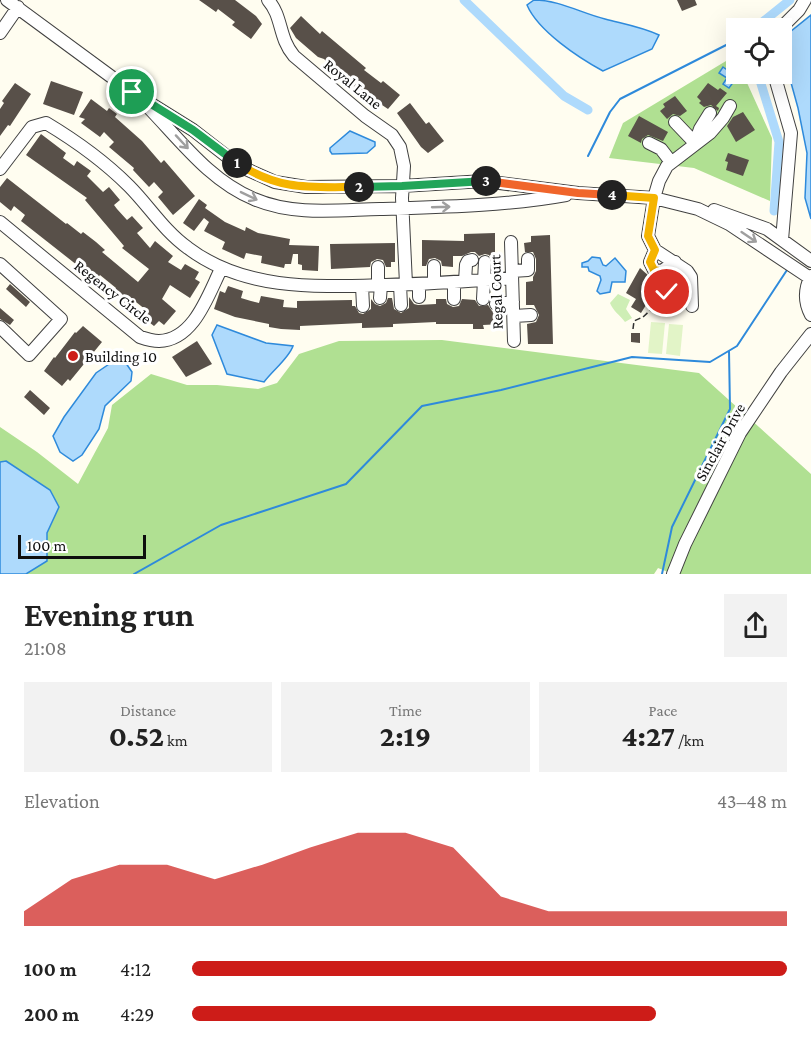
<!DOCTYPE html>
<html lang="en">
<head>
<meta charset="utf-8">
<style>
	:root { --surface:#fff; --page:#f2f2f2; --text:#222; --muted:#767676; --accent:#cd1c18 }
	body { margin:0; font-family:"Crimson Pro",serif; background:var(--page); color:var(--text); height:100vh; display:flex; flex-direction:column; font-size:22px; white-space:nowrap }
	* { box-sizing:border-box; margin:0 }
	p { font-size:20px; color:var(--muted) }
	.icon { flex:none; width:33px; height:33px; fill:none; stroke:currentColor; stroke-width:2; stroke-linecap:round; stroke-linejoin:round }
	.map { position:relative; height:574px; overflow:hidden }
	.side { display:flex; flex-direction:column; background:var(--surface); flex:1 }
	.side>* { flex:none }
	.buttons { position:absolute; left:726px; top:18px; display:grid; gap:12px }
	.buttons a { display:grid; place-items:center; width:66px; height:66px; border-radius:0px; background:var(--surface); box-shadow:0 6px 24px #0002; font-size:30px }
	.scale { position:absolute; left:18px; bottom:15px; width:128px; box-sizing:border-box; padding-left:6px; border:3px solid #0e0e0e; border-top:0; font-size:16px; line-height:21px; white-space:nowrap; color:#0e0e0e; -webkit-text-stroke:4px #fff; paint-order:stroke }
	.pin { position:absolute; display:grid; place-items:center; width:51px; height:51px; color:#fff; margin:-26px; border:3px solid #fff; border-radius:50%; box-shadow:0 2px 6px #0007 }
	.km { position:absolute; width:30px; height:30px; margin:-15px; border-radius:50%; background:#222; color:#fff; font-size:16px; line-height:30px; text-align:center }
	.round { display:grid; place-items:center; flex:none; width:63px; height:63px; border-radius:0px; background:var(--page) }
	.head { display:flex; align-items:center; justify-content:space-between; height:102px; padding:0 24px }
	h1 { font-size:33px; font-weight:700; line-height:45px }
	.figures { display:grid; grid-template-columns:repeat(3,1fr); gap:9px; height:102px; padding:6px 24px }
	.figures div { display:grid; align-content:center; border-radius:0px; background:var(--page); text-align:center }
	.figures b { font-size:30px; font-weight:700 }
	.figures small { font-size:16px; font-weight:400 }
	.figures p { font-size:16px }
	.chart { height:168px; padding:12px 24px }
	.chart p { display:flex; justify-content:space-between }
	.chart svg { width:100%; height:108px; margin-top:6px; fill:var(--accent); opacity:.7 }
	ul { padding:0 24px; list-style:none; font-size:20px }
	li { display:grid; grid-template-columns:96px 72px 1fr; align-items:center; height:45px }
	li i { height:15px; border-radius:8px; background:var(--accent) }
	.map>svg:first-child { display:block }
</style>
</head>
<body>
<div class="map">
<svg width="811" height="574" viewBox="0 0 811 574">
	<rect width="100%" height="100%" fill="#fffdf0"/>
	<!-- green -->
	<path fill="#ceeeb5" d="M618,294L630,300L626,309L632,318L625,322C620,315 613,311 610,303Z"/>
	<!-- forest -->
	<path fill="#b0e092" d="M736,55V74H743L772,138L770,201L694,168L609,158L623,123Z
		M442,340L699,373L811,474V574H673L658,568L654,574H26L47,560V533L59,507L6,461L0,462V427L37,452L78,484L108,428L112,405L151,374L187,385H217L258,389L277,383L299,354L339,341Z"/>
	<!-- pitch -->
	<path fill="#e2f4c7" d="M651,322L665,323L662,354L648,353Z
		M669,324L683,325L680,356L666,354Z"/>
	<!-- water -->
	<path fill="#aedafc" stroke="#2e8adb" stroke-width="1.5" d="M534,0C559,0 581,13 605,19C624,24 642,27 659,35L652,49L603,71C579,58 538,31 527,5Z
		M811,15V219L805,198L807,153L798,108L782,50L790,32Z
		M723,67L737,77L729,88L723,84L727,78L719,73Z
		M350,131L375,142V146L367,153L332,154L330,151V148Z
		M592,257L600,258L603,265L606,266L615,258L626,271L625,282H612L610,292L600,294L597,291L601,280L600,276L589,271L588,267H582V263L588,261Z
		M217,325L266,343L293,346C289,358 273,370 264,382L227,374L212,335Z
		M121,356L132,372L131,381L105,406L99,429L82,455L73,461L60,452L53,436L64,417L96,373Z
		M6,461L50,490L59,507L47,533V561L26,574H0V462Z"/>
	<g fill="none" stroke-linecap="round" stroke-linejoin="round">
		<!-- stream -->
		<path stroke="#2e8adb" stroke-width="2" d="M588,156L610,112L620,99L736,40
			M134,574L221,525L346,484L422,406L501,390L632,357L710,362L737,346L787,270
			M662,574L672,527L730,409L729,351"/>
		<!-- canal -->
		<path stroke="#aedafc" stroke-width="9" d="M464,0L564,96L588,110
			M755,28L790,0
			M758,74L779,142L774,211"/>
	</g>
	<!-- building -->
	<path fill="#585049" d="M199,0H235L256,16L262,24L251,39L232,25L235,22L218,9L216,12Z
		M677,0H695L697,5L682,11Z
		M301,16L320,34L322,31L366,68L364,70L381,83L383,81L400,95L388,109L382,105L379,106L348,82L324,59L318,57L296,38L290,28Z
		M51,81L83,92L74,115L43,104Z
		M15,83L31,94L10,126L8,125L0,136V109L4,103L2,101Z
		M708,83L718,90L720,88L727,93L716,106L719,108L718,111L711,105L704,107L699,103L701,101L697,97Z
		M675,96L687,111L680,116L673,114L667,119L660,111L665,107L663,104Z
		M91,99L107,111L109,108L117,114L115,117L142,141L161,163L164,160L195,196L173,215L158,197L163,192L154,182L149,187L133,170L134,168L109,147L114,142L104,132L100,137L81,123L85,119L79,117Z
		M410,103L426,124L429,122L444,141L428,153L421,147L397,113Z
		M743,112L755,130L736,142L727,126L733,117Z
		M639,116L668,132L663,141L648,135L642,139L641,143L628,136Z
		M41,134L66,153L63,158L74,166L77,161L91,171L87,176L103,192L109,187L120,200L114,205L117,209L127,220L132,216L143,228L137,233L150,248L155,241L173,256L168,262L181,270L185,264L199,272L195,279L200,282L190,298L170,285L162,299L176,311L164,325L159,321L154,326L141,316L146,310L136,302L130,309L112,294L116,288L100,275L96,280L21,221L25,215L14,206L11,211L0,202V187L7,178L66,224L67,223L81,234L83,232L96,242L105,250L102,252L138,282L149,269L122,248L124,246L85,200L87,198L26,155Z
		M728,153L749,160L743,176L726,170L728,162L725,161Z
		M199,199L207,205L205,208L225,222L245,231L246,227L258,233L290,239L289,245L319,246L318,271L302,270V265L298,264V254H293L291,264H285L284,268L261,263L262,256L246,253L244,259L222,249L225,242L204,231L209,222L204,218L194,231L183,223Z
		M495,233V262H493L489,255L485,254L479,256L475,252H471L462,256H453V267L442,266L441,261L435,258L429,259L426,266H422V240L464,241V234Z
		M550,235L553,344H528L527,324L536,322L539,315L534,305H526V282L533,281V277L536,271V259L533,252H525L524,243L531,242V236Z
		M395,243V262H391V267H386L383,260L377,259L371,262L370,267L331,269L330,244Z
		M640,268L650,277L665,283L651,307L646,305L641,313L631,307L636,299L626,293Z
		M10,284L30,302L26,307L6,289Z
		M228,286L243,291L241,298L251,301L259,303L261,296L284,300L283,307L297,308V301L352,300V306H355L359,313L363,314L371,309V299L375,304L380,306L386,303L388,298H392L394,309L401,313L409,308V297L414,304L418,305L436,304V299H446L447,304L453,307L459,306L462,299L475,300L479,306L488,305L492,311L501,312L502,324L483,325L484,329H473V324H436V322L393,324V327L362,328V323L300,326V330L281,329L269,327V324L235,317L214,309L220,291L225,293Z
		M0,308L14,320L10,325L0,319Z
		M83,326L102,342L70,381L68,379L62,386L44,371L54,357L55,358L75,332L76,333Z
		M631,333H640V343L631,342Z
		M197,341L212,364L186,377L172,357Z
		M30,390L50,408L44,415L24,397Z"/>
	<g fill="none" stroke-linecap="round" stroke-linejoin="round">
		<defs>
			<path id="minor" d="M7,0L132,92L193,130L229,158L246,169L275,182L306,187L402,186L484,181L578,193L654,198L698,209L729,224L810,278
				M268,0C283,17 278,37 294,56L365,116L392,135L400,147L404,166L402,198L406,284
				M781,28L799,10L805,0
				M0,33L18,7
				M774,74L791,133L782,240
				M148,107C180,140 210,181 254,199C293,216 338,210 380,209C443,207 505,206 566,195
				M675,122L695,143
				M649,143L661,149L671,162
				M695,143L700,129L710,113
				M0,169L32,127L46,123C76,141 104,161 129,186C149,206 164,231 188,248C245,291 317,287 385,285C427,284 470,281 512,278
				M714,210L767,229L811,261
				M0,222L140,337C146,339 152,341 159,341C194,340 208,295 221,269
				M511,242L514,341
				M655,250L650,262L654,270L662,271L675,262
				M0,264L61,319L29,355L0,327
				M434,266V283
				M512,271L528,270V259
				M811,276C804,290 804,302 811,315
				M465,281L466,265L468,261L472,260
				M454,282V299
				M419,284V297
				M378,285V267
				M400,285L401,305
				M362,286L363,306
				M380,298L381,285
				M483,299L485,262
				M496,304L513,302
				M692,306L691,277L687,271L655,250L648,236L654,198L659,181L667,166L710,133L723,118L730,106
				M514,316L531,315
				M673,574L685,544L740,433L781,372L811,334"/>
		</defs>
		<!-- minor casing -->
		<use href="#minor" stroke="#414141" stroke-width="14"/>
		<!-- path -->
		<path stroke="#303030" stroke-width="1.5" stroke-dasharray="6 3" stroke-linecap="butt" d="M663,291L669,295V299H681
			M658,301L668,282L667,279
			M652,305L667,308
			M666,316L669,300
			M633,329L634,321L643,317L655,306"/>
		<!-- minor -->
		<use href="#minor" stroke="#fff" stroke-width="12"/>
	</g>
	<!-- one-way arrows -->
	<defs><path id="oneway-shaft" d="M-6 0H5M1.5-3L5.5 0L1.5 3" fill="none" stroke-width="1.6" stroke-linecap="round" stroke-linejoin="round" transform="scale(1.5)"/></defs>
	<g stroke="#9f9f9f">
		<use href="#oneway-shaft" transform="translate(182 142) rotate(47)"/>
		<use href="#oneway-shaft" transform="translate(249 196) rotate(26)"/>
		<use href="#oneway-shaft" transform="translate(441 207) rotate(-2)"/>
		<use href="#oneway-shaft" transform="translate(749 237) rotate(34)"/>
	</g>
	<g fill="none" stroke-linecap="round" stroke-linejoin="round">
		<defs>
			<path id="split-1" d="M132,92L193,130L237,163"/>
			<path id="split-2" d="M237,163C280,191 310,187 359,187"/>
			<path id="split-3" d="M359,187L402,186L486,181"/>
			<path id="split-4" d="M486,181L578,193L612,195"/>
			<path id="split-5" d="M612,195L654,198L648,236L655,250L650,262L654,270C669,272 669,280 663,291L667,292"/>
		</defs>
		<!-- split-1 casing -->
		<use href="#split-1" stroke="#fff" stroke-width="12"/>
		<!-- split-2 casing -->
		<use href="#split-2" stroke="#fff" stroke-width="12"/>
		<!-- split-3 casing -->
		<use href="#split-3" stroke="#fff" stroke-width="12"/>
		<!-- split-4 casing -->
		<use href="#split-4" stroke="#fff" stroke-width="12"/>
		<!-- split-5 casing -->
		<use href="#split-5" stroke="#fff" stroke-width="12"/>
		<!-- split-1 -->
		<use href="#split-1" stroke="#22a559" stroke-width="8"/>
		<!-- split-2 -->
		<use href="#split-2" stroke="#f5b400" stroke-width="8"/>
		<!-- split-3 -->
		<use href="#split-3" stroke="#22a559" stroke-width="8"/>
		<!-- split-4 -->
		<use href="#split-4" stroke="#f0652b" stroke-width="8"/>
		<!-- split-5 -->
		<use href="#split-5" stroke="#f5b400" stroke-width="8"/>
	</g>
	<!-- markers -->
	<circle fill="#cd1c18" stroke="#fff" stroke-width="2" cx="73" cy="356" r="6"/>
	<g text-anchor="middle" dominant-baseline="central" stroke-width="6" stroke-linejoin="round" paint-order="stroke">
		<!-- street labels -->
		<g font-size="16" fill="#0e0e0e" stroke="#fff">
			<text transform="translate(353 84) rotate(39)">Royal Lane</text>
			<text transform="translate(113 292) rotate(38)">Regency Circle</text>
			<text transform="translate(496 292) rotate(-92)">Regal Court</text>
			<text transform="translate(720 442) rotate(-61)">Sinclair Drive</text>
		</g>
		<!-- poi labels -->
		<g font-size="16" fill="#0e0e0e" stroke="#fff" text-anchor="start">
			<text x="85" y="356">Building 10</text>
		</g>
	</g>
</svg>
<div class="buttons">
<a><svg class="icon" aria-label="locate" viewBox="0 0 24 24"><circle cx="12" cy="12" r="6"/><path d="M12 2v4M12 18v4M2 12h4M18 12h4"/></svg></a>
</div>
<div class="scale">100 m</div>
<div class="pin" style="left:132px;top:92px;background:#1e9e55"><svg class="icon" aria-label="arrive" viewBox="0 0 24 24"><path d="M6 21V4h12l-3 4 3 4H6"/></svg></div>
<div class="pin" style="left:667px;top:292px;background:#d93025"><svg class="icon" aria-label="check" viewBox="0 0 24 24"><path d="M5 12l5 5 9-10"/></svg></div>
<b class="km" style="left:237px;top:163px">1</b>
<b class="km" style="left:359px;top:187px">2</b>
<b class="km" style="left:486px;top:181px">3</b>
<b class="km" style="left:612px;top:195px">4</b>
</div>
<section class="side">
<div class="head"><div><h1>Evening run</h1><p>21:08</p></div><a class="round"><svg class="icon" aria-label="share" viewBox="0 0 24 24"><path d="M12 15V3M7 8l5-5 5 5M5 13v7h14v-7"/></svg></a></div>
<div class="figures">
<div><p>Distance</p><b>0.52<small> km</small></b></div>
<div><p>Time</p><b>2:19</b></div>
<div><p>Pace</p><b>4:27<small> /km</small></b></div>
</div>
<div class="chart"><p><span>Elevation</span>43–48 m</p>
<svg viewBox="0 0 160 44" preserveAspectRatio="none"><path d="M0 44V38L10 25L20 19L30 19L40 25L50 19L60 12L70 6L80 6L90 12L100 32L110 38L120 38L130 38L140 38L150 38L160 38V44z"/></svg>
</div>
<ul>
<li><b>100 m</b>4:12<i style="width:100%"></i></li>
<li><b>200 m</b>4:29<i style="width:78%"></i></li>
</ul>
</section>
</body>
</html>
